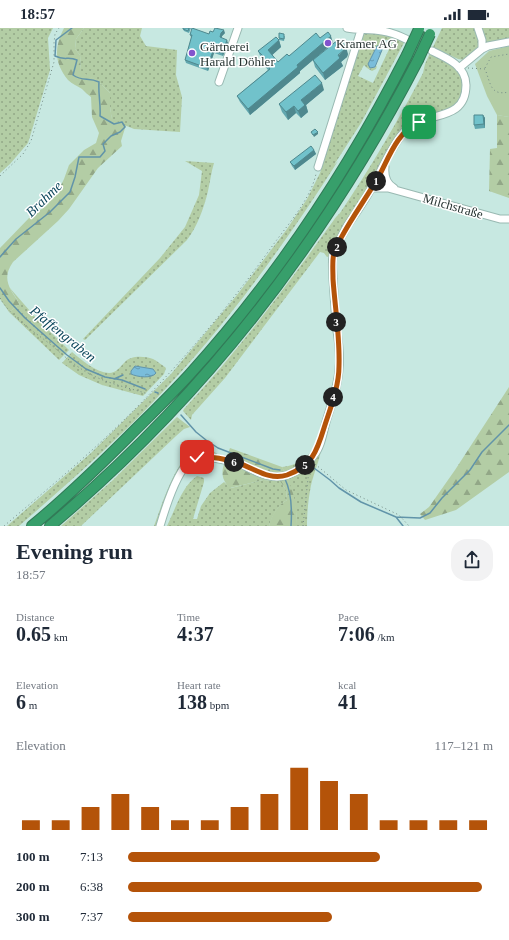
<!DOCTYPE html>
<html lang="en">
<head>
<meta charset="utf-8">
<style>
	:root { --surface:#fff; --page:#f2f2f3; --text:#1f2937; --muted:#747a83; --accent:#b45309 }
	body { margin:0; font-family:Georgia,serif; background:var(--page); color:var(--text); height:100vh; display:flex; flex-direction:column; font-size:15px; white-space:nowrap }
	* { box-sizing:border-box; margin:0 }
	p { font-size:13px; color:var(--muted) }
	.icon { flex:none; width:22px; height:22px; fill:none; stroke:currentColor; stroke-width:2; stroke-linecap:round; stroke-linejoin:round }
	.map { position:relative; height:498px; overflow:hidden }
	.details { display:flex; flex-direction:column; background:var(--surface); flex:1 }
	.details>* { flex:none }
	.pin { position:absolute; display:grid; place-items:center; width:34px; height:34px; color:#fff; margin:-17px; border-radius:8px; box-shadow:0 2px 6px #0006 }
	.km { position:absolute; width:20px; height:20px; margin:-10px; border-radius:50%; background:#222; color:#fff; font-size:11px; line-height:20px; text-align:center }
	.round { display:grid; place-items:center; flex:none; width:42px; height:42px; border-radius:16px; background:var(--page) }
	.summary { display:flex; align-items:center; justify-content:space-between; height:68px; padding:0 16px }
	h1 { font-size:22px; font-weight:700; line-height:30px }
	.metrics { display:grid; grid-template-columns:repeat(3,1fr); gap:6px; height:68px; padding:4px 16px }
	.metrics div { display:grid; align-content:center }
	.metrics b { font-size:20px; font-weight:700 }
	.metrics small { font-size:11px; font-weight:400 }
	.metrics p { font-size:11px }
	.chart { height:112px; padding:8px 16px }
	.chart p { display:flex; justify-content:space-between }
	.chart svg { width:100%; height:72px; margin-top:4px; stroke:var(--accent); stroke-width:6 }
	ul { padding:0 16px; list-style:none; font-size:13px }
	li { display:grid; grid-template-columns:64px 48px 1fr; align-items:center; height:30px }
	li i { height:10px; border-radius:5px; background:var(--accent) }
	.status { display:flex; justify-content:space-between; align-items:center; height:28px; padding:0 20px; background:var(--surface); direction:ltr }
	.status svg { height:11px; fill:currentColor }
	.map>svg:first-child { display:block }
</style>
</head>
<body>
<div class="status"><b>18:57</b><svg viewBox="0 0 49 12"><path d="M0 12V9h3v3zM5 12V6h3v6zM10 12V3h3v9zM15 12V0h3v12zM26 1h20v11H26zM47 4h2v5h-2z"/></svg></div>
<div class="map">
<svg width="509" height="498" viewBox="0 0 509 498">
	<defs>
		<pattern id="grass-dots" width="8" height="8" patternUnits="userSpaceOnUse"><rect width="8" height="8" fill="#b3cda5"/><path d="M2 2h.1M6 6h.1" fill="none" stroke="#92a787" stroke-width="1.8" stroke-linecap="round"/></pattern>
		<pattern id="forest-firs" width="22" height="20" patternUnits="userSpaceOnUse"><rect width="22" height="20" fill="#b3cda5"/><path d="M5 1l3.5 6h-7zM16 11l3.5 6h-7z" fill="#92a787"/></pattern>
		<pattern id="water-ripples" width="26" height="14" patternUnits="userSpaceOnUse"><rect width="26" height="14" fill="#7abddb"/><path d="M2 4q2-2 4 0t4 0M15 11q2-2 4 0t4 0" fill="none" stroke="#649ab2"/></pattern>
	</defs>
	<rect width="100%" height="100%" fill="#c7e8e1"/>
	<!-- grass -->
	<path fill="url(#grass-dots)" d="M0,0H53L48,10L50,42L28,115L10,136L0,145Z
		M84,0H142L140,8L146,18L177,22L176,47L182,69L180,104L134,101L112,92L110,79V65L99,54L81,44L80,27L75,21L76,11Z
		M442,0H477L480,19L464,32L458,31L433,19Z
		M480,0H509V12L486,16L484,15Z
		M363,4L375,5L392,9L389,12H382L380,16L383,18L382,20L380,18L376,20L368,36L374,40L377,38L376,41L372,43L367,40L364,37L358,48L373,55L392,15L396,11L399,10L405,13L361,95L334,137L338,133C283,219 225,299 154,373C112,417 65,458 19,498H7L91,425L171,346L237,267L287,201L307,171L320,145Z
		M430,25L445,33L454,39L461,47L463,59V69L457,78L406,98L330,228L327,229L324,225L320,224L225,350L192,387L191,392L183,383L184,381C240,321 288,256 336,189L340,185C371,139 398,93 423,45L425,36Z
		M185,133L214,135C211,145 210,154 208,163C204,180 197,199 187,212L85,312L83,311L160,230L185,199L199,167L202,143Z
		M9,259L37,291L69,322L59,332L9,284L20,276Z
		M72,324C82,332 95,344 109,345C116,345 120,339 124,335C130,327 144,328 153,331C157,333 162,337 166,340L164,346L143,368L102,357L79,347L62,335Z
		M177,389L190,399L184,401L176,408L81,498H61L113,452Z
		M198,415L207,419L222,429C202,427 196,421 182,437L158,498H154C165,468 174,437 198,415Z
		M313,421L321,423C318,437 312,449 310,463C308,474 307,487 307,498H297C297,478 291,457 282,439C297,437 304,433 313,421Z
		M197,448L204,450V454L193,491H197L201,478L210,465L224,454L231,460L263,452L280,453L286,462L287,472C278,477 272,488 269,498H167C175,482 182,458 197,448Z"/>
	<!-- forest -->
	<path fill="url(#forest-firs)" d="M64,0H84L76,11L75,21L80,27L81,43L99,54L110,65V79L112,91L126,97L121,113L122,118L98,140L69,181L58,193L13,234C1,251 10,261 20,276L9,284L0,271V220L29,190L46,178L57,165L64,151L69,137L84,122L96,115L99,105L92,89L91,69C88,67 85,64 82,61C78,58 72,56 68,52C54,35 54,19 64,0Z
		M497,87L509,89V170L489,163L490,121L497,120Z
		M509,359V444L456,482L425,492L420,486L429,479L455,442Z
		M230,420L282,439C293,460 297,474 297,498H269C271,488 278,477 287,472L286,462L280,453L263,452L230,460C216,447 225,435 230,420Z"/>
	<!-- green -->
	<path fill="#b3cda5" d="M509,18V89L497,87L487,68L475,36L489,23Z"/>
	<!-- water -->
	<path fill="url(#water-ripples)" stroke="#6194a9" d="M377,18H380L382,22L375,39L370,40L368,36Z
		M135,338L153,341L156,345C152,351 137,349 131,346V343Z"/>
	<g fill="none" stroke-linecap="round" stroke-linejoin="round">
		<!-- stream -->
		<path stroke="#6194a9" stroke-width="1.5" d="M0,229L16,211L50,184L70,164L75,149L79,129H100L105,123L103,116L111,108L120,104L125,99L122,94L114,96L100,88C101,77 98,66 99,54C88,49 83,54 73,47L77,32C68,28 65,33 55,28L56,12L72,0
			M0,260L9,273L25,290L67,327L86,341L105,349L122,352L145,361
			M114,351L123,347
			M155,364L158,365
			M181,387L196,404L206,412L218,420L273,441L280,442
			M314,440L330,452L339,460L361,474L396,489L403,498
			M285,451C292,465 292,483 291,498
			M396,489L420,490L430,485L442,470L470,442L482,424L509,397"/>
		<defs>
			<path id="minor" d="M347,0C358,2 370,1 382,3C390,4 398,7 406,11
				M478,0L482,12V21
				M459,40L482,21L488,18L509,14
				M219,54L238,0
				M318,139L361,2
				M385,139C384,148 387,156 394,160
				M372,160H388L500,191H509
				M160,498C165,481 177,443 191,432C197,427 206,428 214,430C223,432 232,433 241,436C249,440 257,445 266,447C285,453 304,441 314,427C321,419 323,405 326,394C331,377 338,359 339,341C341,326 338,310 336,296C335,281 334,266 333,251C333,242 331,231 334,223C338,215 343,206 347,198C356,185 366,171 373,157C383,140 391,118 405,103C423,82 466,96 466,57C466,38 447,30 432,23"/>
			<path id="highway" d="M32,498C66,470 97,440 128,409C149,388 170,368 190,346C276,251 349,141 407,27
				M50,498C204,369 326,210 418,32"/>
		</defs>
		<!-- minor casing -->
		<use href="#minor" stroke="#99b9b2" stroke-width="9"/>
		<!-- highway casing -->
		<use href="#highway" stroke="#327a57" stroke-width="12"/>
		<!-- path -->
		<path stroke="#748b86" stroke-width="1" stroke-dasharray="1 3" stroke-linecap="butt" d="M468,40L485,41C491,56 490,68 509,64
			M485,40L491,29L509,26
			M0,148L23,126L31,113L54,34V15L55,6L59,0
			M0,270C11,289 33,303 50,316C63,327 77,340 92,347C109,356 130,360 148,366
			M315,436L346,462L399,487L409,498
			M4,498C38,469 72,441 104,411C167,352 223,287 273,217C289,195 310,172 316,146
			M303,498L309,441"/>
		<!-- minor -->
		<use href="#minor" stroke="#fff" stroke-width="7"/>
		<!-- highway -->
		<use href="#highway" stroke="#379f6b" stroke-width="10"/>
		<defs>
			<path id="highway-bridge" d="M407,27L419,1
				M418,32L430,6"/>
		</defs>
		<!-- highway-bridge casing -->
		<use href="#highway-bridge" stroke="#327a57" stroke-width="12" stroke-linecap="butt"/>
		<!-- highway-bridge -->
		<use href="#highway-bridge" stroke="#379f6b" stroke-width="10"/>
	</g>
	<!-- wall -->
	<path fill="#61a7af" d="M183,0H191L189,5L184,3L183,1Z
		M213,4L225,5L222,8V10L228,15L223,28L214,25L208,43L186,35L185,32L192,10L191,9L190,7L209,6Z
		M285,8L284,13L279,12V10Z
		M320,10L333,15L300,43V45L250,87L240,74L237,68L268,42L264,37L258,23L279,12L281,19L272,27L278,34Z
		M348,26L347,29L341,34L343,38L325,52L315,39L313,32Z
		M324,62L306,77L308,84L301,90L296,85L288,92L282,84L279,76Z
		M483,87L485,90V100L475,101L474,97Z
		M314,122L316,126L295,142L292,138L290,134Z"/>
	<!-- shaded-wall -->
	<path fill="#4f888e" d="M224,2L225,5L222,8L221,12L220,9L221,5Z
		M331,8L333,15L300,43V45L250,87L248,81L297,37Z
		M227,12L228,15L223,28L222,25Z
		M279,12L281,19L270,29L268,22Z
		M346,19L348,26L347,29L341,34L343,38L325,52L323,45Z
		M213,23L214,25L208,43L207,40Z
		M322,55L324,62L306,77L308,84L301,90L298,83L301,72Z
		M294,78L296,85L288,92L286,84Z
		M483,87L485,90V100L484,96Z
		M318,104V106L314,109L313,107Z
		M314,122L316,126L295,142L294,138Z"/>
	<!-- building -->
	<path fill="#71c2cb" stroke="#4f888e" d="M183,0H189L188,3L183,1Z
		M192,0L209,6L210,3L213,4L215,0L224,2L221,5L220,9L227,12L222,25L213,23L207,40L185,32L192,7H190Z
		M328,4L331,8L297,37L298,39L248,81L237,68L270,41L262,31L264,29L258,23L276,9L279,12L268,22L278,34L287,26L289,28L316,5L320,10Z
		M279,5L284,6V11L279,10Z
		M339,11L346,19L345,21L338,27L340,30L323,45L313,32Z
		M315,47L322,55L301,72L305,77L298,83L294,78L286,84L279,76Z
		M474,87H483L484,96L474,97Z
		M315,101L318,104L313,107L311,104Z
		M311,118L314,122L294,138L290,134Z"/>
	<g fill="none" stroke-linecap="round" stroke-linejoin="round">
		<defs>
			<path id="route" d="M197,429C211,428 225,431 238,435C254,440 269,453 287,447C312,438 317,423 324,400C330,381 339,359 339,338C340,309 335,280 333,251C333,242 332,232 334,224C336,219 339,214 341,210C352,189 367,169 379,148C389,129 398,103 419,94"/>
		</defs>
		<!-- route casing -->
		<use href="#route" stroke="#fff" stroke-width="8"/>
		<!-- route -->
		<use href="#route" stroke="#b45309" stroke-width="5"/>
	</g>
	<!-- markers -->
	<g fill="#8354cd" stroke="#fff" stroke-width="1.5">
		<circle cx="328" cy="15" r="4"/>
		<circle cx="192" cy="25" r="4"/>
	</g>
	<g text-anchor="middle" dominant-baseline="central" stroke-width="3" stroke-linejoin="round" paint-order="stroke">
		<!-- poi labels -->
		<g font-size="13" fill="#283533" stroke="#fff" text-anchor="start">
			<text x="336" y="15">Kramer AG</text>
			<text x="200" y="18">Gärtnerei<tspan x="200" dy="15">Harald Döhler</tspan></text>
		</g>
		<!-- street labels -->
		<g font-size="13" fill="#283533" stroke="#fff">
			<text transform="translate(453 178) rotate(16)">Milchstraße</text>
		</g>
		<!-- water labels -->
		<g font-size="14" font-style="italic" fill="#0c465b" stroke="#fff">
			<text transform="translate(44 171) rotate(-44)">Brahme</text>
			<text transform="translate(63 306) rotate(39)">Pfaffengraben</text>
		</g>
	</g>
</svg>
<div class="pin" style="left:419px;top:94px;background:#1e9e55"><svg class="icon" aria-label="arrive" viewBox="0 0 24 24"><path d="M6 21V4h12l-3 4 3 4H6"/></svg></div>
<div class="pin" style="left:197px;top:429px;background:#d93025"><svg class="icon" aria-label="check" viewBox="0 0 24 24"><path d="M5 12l5 5 9-10"/></svg></div>
<b class="km" style="left:376px;top:153px">1</b>
<b class="km" style="left:337px;top:219px">2</b>
<b class="km" style="left:336px;top:294px">3</b>
<b class="km" style="left:333px;top:369px">4</b>
<b class="km" style="left:305px;top:437px">5</b>
<b class="km" style="left:234px;top:434px">6</b>
</div>
<section class="details">
<div class="summary"><div><h1>Evening run</h1><p>18:57</p></div><a class="round"><svg class="icon" aria-label="share" viewBox="0 0 24 24"><path d="M12 15V3M7 8l5-5 5 5M5 13v7h14v-7"/></svg></a></div>
<div class="metrics">
<div><p>Distance</p><b>0.65<small> km</small></b></div>
<div><p>Time</p><b>4:37</b></div>
<div><p>Pace</p><b>7:06<small> /km</small></b></div>
</div>
<div class="metrics">
<div><p>Elevation</p><b>6<small> m</small></b></div>
<div><p>Heart rate</p><b>138<small> bpm</small></b></div>
<div><p>kcal</p><b>41</b></div>
</div>
<div class="chart"><p><span>Elevation</span>117–121 m</p>
<svg viewBox="0 0 160 44" preserveAspectRatio="none"><path d="M5 44V38M15 44V38M25 44V30M35 44V22M45 44V30M55 44V38M65 44V38M75 44V30M85 44V22M95 44V6M105 44V14M115 44V22M125 44V38M135 44V38M145 44V38M155 44V38"/></svg>
</div>
<ul>
<li><b>100 m</b>7:13<i style="width:69%"></i></li>
<li><b>200 m</b>6:38<i style="width:97%"></i></li>
<li><b>300 m</b>7:37<i style="width:56%"></i></li>
</ul>
</section>
</body>
</html>
